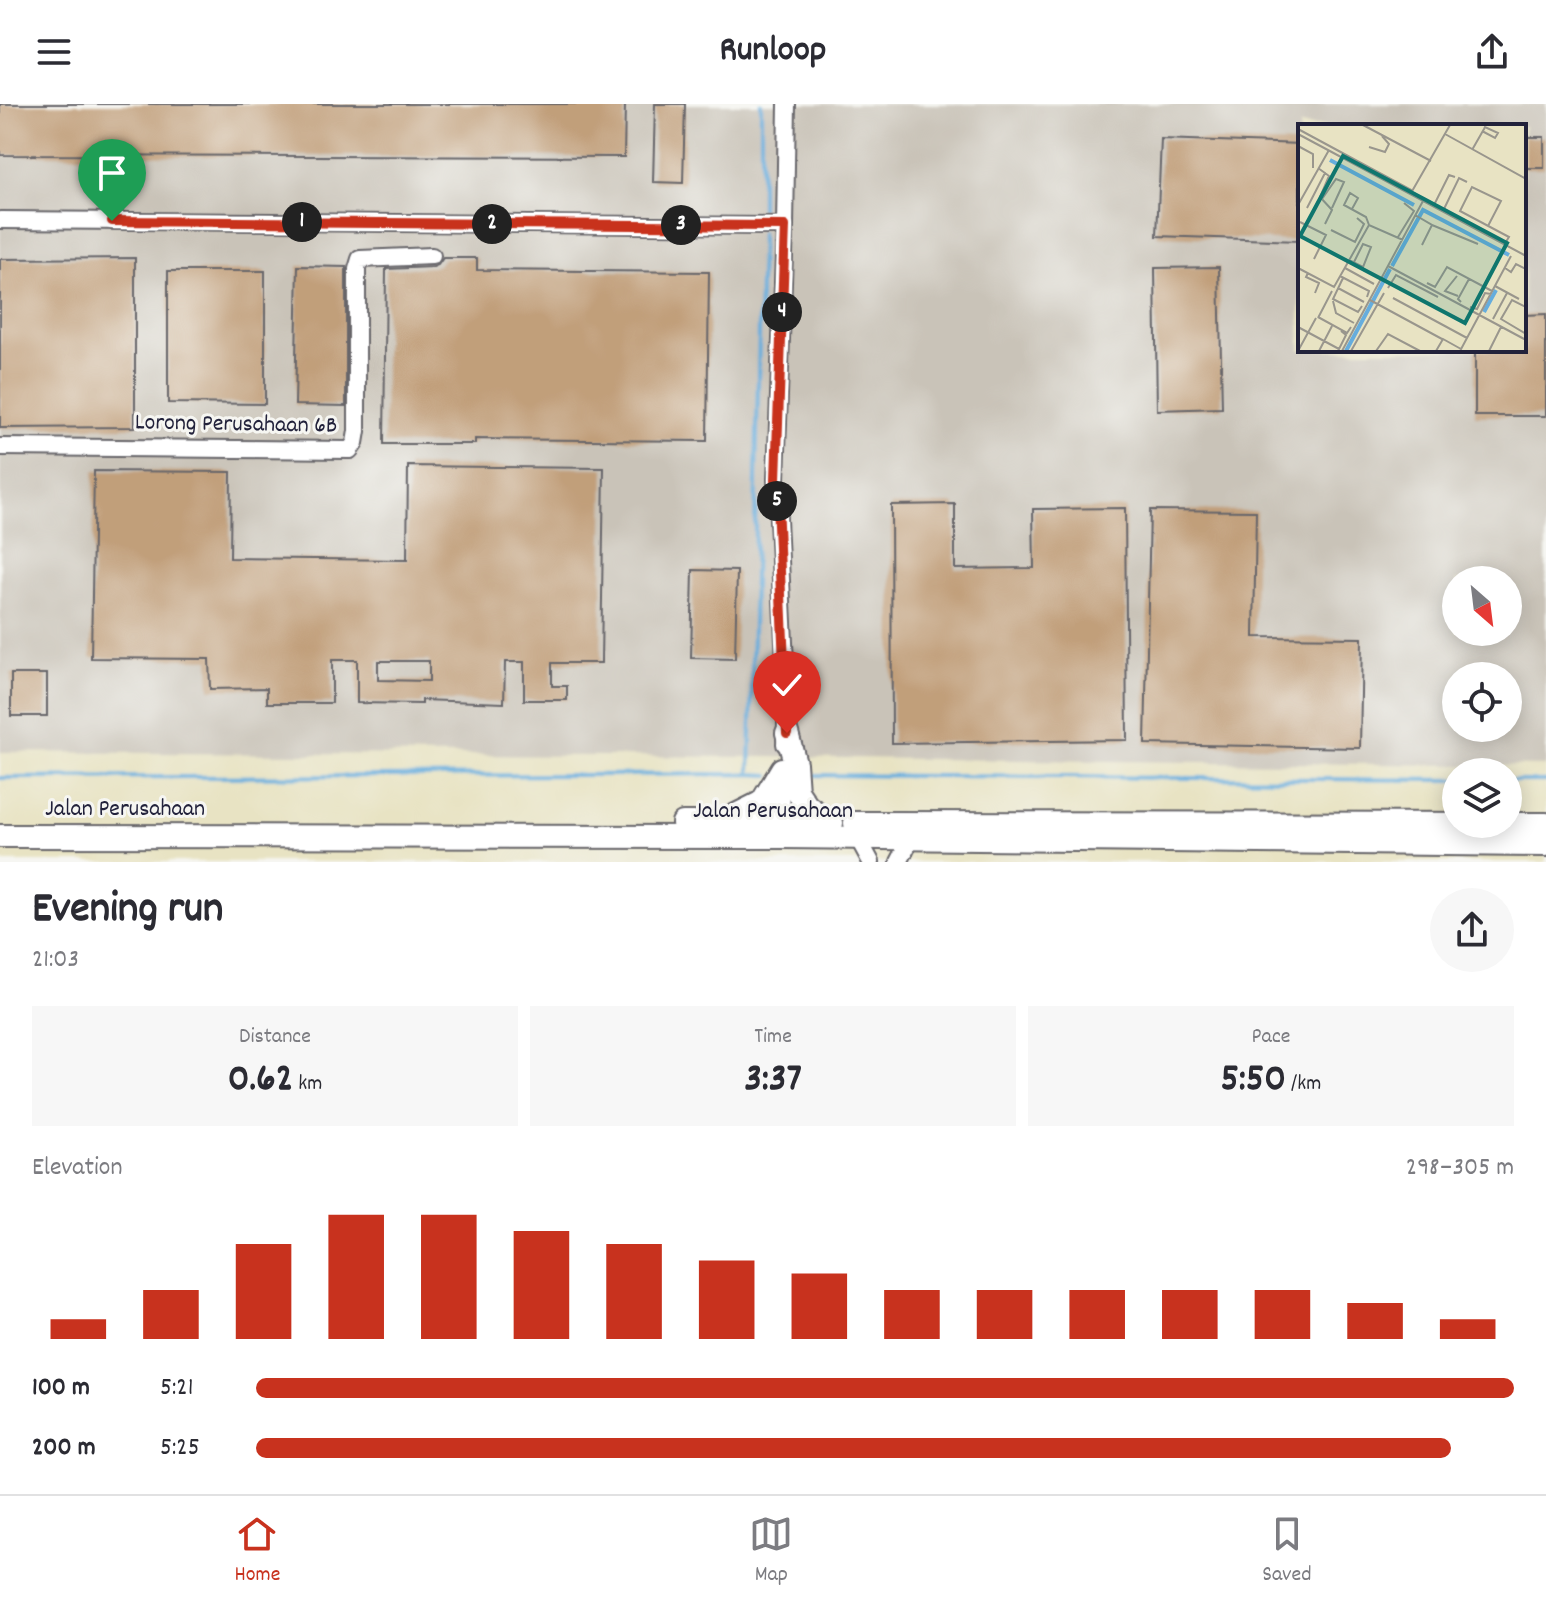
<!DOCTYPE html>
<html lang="en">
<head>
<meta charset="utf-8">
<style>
	:root { --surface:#fff; --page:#f7f7f7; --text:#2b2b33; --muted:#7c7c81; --line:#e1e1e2; --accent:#c8321e }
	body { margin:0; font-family:Dekko,sans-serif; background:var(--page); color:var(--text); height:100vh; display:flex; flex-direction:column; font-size:30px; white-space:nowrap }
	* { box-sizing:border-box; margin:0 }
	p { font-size:26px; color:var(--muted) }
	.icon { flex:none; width:44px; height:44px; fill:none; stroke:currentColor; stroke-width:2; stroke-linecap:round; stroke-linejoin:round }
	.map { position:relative; height:758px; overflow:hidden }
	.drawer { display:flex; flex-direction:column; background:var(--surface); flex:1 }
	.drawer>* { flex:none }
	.needle { width:52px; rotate:152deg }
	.fabs { position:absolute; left:1442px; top:462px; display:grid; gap:16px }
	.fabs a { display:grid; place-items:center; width:80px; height:80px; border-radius:50%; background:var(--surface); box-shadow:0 4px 20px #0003; font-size:40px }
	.pin { position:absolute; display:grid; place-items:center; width:68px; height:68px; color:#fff; margin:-82px -34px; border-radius:50% 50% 50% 0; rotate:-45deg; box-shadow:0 0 8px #0007 }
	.pin .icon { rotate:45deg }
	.km { position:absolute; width:40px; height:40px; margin:-20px; border-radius:50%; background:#222; color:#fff; font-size:22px; line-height:40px; text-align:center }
	.round { display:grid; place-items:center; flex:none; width:84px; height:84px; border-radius:42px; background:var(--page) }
	.head { display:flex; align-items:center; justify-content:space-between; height:136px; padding:0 32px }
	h1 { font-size:44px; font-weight:700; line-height:60px }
	.metrics { display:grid; grid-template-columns:repeat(3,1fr); gap:12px; height:136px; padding:8px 32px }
	.metrics div { display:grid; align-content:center; border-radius:0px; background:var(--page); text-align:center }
	.metrics b { font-size:40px; font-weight:700 }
	.metrics small { font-size:22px; font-weight:400 }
	.metrics p { font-size:22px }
	.chart { height:224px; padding:16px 32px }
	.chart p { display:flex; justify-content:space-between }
	.chart svg { width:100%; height:144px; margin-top:8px; stroke:var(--accent); stroke-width:6 }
	ul { padding:0 32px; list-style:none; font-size:26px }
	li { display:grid; grid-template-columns:128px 96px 1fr; align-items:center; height:60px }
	li i { height:20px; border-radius:10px; background:var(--accent) }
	header { display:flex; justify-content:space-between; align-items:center; height:104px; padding:0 32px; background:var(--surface); font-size:36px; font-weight:700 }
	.tab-bar { display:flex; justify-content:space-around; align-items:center; height:112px; border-top:2px solid var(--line); background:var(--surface); font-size:22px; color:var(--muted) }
	.tab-bar a { display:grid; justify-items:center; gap:4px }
	.tab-bar .active { color:var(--accent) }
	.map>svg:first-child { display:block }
</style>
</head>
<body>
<header><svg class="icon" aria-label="menu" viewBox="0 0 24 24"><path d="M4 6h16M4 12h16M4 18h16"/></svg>Runloop<svg class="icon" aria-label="share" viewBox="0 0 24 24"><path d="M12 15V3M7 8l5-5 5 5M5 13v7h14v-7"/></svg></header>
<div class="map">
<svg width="1546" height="758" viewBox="0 0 1546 758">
	<rect width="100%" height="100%" fill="#f6f6f2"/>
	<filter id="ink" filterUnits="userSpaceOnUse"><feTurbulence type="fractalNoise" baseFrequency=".0125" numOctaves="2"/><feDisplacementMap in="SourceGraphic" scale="16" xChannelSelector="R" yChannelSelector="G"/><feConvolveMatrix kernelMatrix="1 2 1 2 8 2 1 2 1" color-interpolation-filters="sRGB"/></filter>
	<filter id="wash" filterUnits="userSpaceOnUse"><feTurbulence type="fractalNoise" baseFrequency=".006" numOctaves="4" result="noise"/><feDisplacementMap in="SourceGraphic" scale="32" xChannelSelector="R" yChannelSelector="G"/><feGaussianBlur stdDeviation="1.8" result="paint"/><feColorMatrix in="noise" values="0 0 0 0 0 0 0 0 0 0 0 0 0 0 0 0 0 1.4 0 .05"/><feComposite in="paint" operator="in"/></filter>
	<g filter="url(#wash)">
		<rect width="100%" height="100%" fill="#e8e3c3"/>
		<!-- industrial -->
		<path fill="#c9c3b8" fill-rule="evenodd" d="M0,0H1546V662L760,653L0,648ZM1300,22H1524V246H1300ZM1456,476H1508V528H1456ZM1456,572H1508V624H1456Z"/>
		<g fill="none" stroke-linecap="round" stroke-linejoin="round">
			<!-- stream -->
			<path stroke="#66addd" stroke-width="4" d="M761,104V0
				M750,670L770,671
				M802,671L1456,676
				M0,674L750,670L761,129
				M1508,677H1546"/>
		</g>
		<g id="blocks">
			<!-- building -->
			<path fill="#c19f7a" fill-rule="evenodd" d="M0,0H625L624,53L0,51Z
				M655,0H685L683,79L653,78Z
				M1524,33H1544V64H1524Z
				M1161,35L1300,40V137L1157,132Z
				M135,154V323L0,324V155Z
				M443,154H477V166L709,168L707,337L475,335V340H384L386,165L433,163L438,161Z
				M298,162L346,163V302L295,301Z
				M1219,163L1222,304L1157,306L1155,164Z
				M168,167H265V300L168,299Z
				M1546,210V312H1475V246H1524V211Z
				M408,362L604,364L601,559H552V582H567V596H524V558H505L504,599L422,596V600L357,599V556H332V599H267V584L210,585L209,555L91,554L94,367L231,368L230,454L407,456ZM378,557H429V577L378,576Z
				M955,400V465L1034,464L1033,405L1125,404L1127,636L892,639L891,401Z
				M1150,406L1256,407L1254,533L1362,534L1360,644L1145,640Z
				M693,466L737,467L735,555L691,554Z
				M11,570H47V612H11Z"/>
		</g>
	</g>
	<g filter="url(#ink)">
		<use href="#blocks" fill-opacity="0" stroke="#67666b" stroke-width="2"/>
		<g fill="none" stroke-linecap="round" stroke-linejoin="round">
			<defs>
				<path id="minor" d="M0,116L785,122
					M0,343L350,346L355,339L357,327V165L360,155L432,152
					M785,640L787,600L776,375L785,122L787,0
					M781,728L782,667
					M858,734L871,758
					M899,758L911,735"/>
				<path id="major" d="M787,629L795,659L797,687L807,702L832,719
					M728,715L762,698L782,665
					M683,719H817
					M855,719L1546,720
					M0,732L781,733L1546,741"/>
			</defs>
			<!-- minor casing -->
			<use href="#minor" stroke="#67666b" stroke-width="20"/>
			<!-- major casing -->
			<use href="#major" stroke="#67666b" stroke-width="26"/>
			<!-- minor -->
			<use href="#minor" stroke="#fff" stroke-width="16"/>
			<!-- major -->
			<use href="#major" stroke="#fff" stroke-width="22"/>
		</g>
	</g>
	<g fill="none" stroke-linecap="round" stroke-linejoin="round" filter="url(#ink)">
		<defs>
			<path id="route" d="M112,117L785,122L776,375L787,629"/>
		</defs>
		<!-- route casing -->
		<use href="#route" stroke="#fff" stroke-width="16"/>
		<!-- route -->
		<use href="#route" stroke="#c8321e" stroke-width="10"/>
	</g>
	<g text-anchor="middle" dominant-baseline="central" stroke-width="6" stroke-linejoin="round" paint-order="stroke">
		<!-- street labels -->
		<g font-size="24" fill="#22223b" stroke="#f6f6f2">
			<text transform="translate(236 321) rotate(1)">Lorong Perusahaan 6B</text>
			<text x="125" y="706">Jalan Perusahaan</text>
			<text x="773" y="708">Jalan Perusahaan</text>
		</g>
	</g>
	<!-- overview -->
	<g transform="translate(1298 20)">
		<rect width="228" height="228" fill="#e8e3c3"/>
		<path fill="none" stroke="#66addd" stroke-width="4" d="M32,36L116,81M94,142L125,86L211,131M186,188L198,166M48,227L92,145"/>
		<path fill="none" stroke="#99968d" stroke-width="2" d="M65,1L133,37M0,5L115,67M0,10L228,132M147,10L228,55M0,22L15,30V44M71,23L87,28L91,20L84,12M174,26L186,5L187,3L200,9L197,14L184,7M113,69L152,1M24,75L38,55L46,58L34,84M0,81L31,26M135,83L151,51L157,53M9,84L27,49L20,44M54,85L60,74L52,69L46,81L68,93L71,101M145,87L161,54L169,58M117,91L134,101L124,121M2,98L28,111L16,135M27,100L34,86L22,73L31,52L27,49M134,101L180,120M190,102L203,77L174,63L162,87L211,113L206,121M33,106L57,118L66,100L59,94M100,113L116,87L106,79M51,136L65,143L73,123L65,120L56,138M90,142L228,216M0,144L36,163L71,101L105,116M47,144L76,160M207,144L213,148L218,140L228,145M10,149L8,153L21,159L17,169M42,152L71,167L69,173M159,152L147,167L160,172M45,154L35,175L60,188L64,182M129,159L137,163L149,143L194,167M197,162L221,175M40,164L66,178M90,164L98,151L140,173M95,174L169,214M72,176L144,215M35,177L38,189L56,199M163,178L160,175L171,155M172,183L179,185L187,169L193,170M228,183L214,176L203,195L228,210M20,193L49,209L53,203M20,194L34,167M195,195L209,169M0,203L41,225M0,227L18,194M21,227L34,202M40,227L48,211L43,207M44,227L125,77M53,227L86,169M78,227L90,210L122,227M138,227L145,215L163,225M162,227L213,132M191,227L203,203"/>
		<path fill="#0f766e" fill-opacity="0.15" stroke="#0f766e" stroke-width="4" d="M45,32L209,119L167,199L2,112Z"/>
		<rect width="228" height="228" fill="none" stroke="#22223b" stroke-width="4"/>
	</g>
</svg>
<div class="fabs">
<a><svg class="needle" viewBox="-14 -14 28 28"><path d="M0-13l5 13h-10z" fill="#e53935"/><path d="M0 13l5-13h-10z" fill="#7c7c81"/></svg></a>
<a><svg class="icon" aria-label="locate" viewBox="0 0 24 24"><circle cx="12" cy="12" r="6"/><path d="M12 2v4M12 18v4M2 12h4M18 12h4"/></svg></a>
<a><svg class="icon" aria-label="layers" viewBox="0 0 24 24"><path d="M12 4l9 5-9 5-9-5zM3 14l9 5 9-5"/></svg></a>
</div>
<div class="pin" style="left:112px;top:117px;background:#1e9e55"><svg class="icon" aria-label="arrive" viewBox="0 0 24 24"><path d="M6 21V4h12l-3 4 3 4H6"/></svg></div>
<div class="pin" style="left:787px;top:629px;background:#d93025"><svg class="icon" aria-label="check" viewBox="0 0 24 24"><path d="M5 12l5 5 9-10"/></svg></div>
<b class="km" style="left:302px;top:118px">1</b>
<b class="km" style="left:492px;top:120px">2</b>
<b class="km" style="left:681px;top:121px">3</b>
<b class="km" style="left:782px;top:208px">4</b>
<b class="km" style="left:777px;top:397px">5</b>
</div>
<section class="drawer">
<div class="head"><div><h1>Evening run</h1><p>21:03</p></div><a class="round"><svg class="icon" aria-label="share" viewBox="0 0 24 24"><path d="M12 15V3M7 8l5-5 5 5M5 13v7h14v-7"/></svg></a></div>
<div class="metrics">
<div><p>Distance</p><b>0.62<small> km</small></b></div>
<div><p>Time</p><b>3:37</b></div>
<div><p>Pace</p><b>5:50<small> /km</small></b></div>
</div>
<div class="chart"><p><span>Elevation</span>298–305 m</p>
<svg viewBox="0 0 160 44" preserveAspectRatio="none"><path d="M5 44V38M15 44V29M25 44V15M35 44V6M45 44V6M55 44V11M65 44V15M75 44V20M85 44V24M95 44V29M105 44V29M115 44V29M125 44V29M135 44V29M145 44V33M155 44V38"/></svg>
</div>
<ul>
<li><b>100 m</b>5:21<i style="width:100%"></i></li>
<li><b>200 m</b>5:25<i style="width:95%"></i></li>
</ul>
</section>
<nav class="tab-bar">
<a class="active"><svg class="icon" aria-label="home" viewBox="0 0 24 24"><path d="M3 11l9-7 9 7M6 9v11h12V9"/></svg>Home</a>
<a><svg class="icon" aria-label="map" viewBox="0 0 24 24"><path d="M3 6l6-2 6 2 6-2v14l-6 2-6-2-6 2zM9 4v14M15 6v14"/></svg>Map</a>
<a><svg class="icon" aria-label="saved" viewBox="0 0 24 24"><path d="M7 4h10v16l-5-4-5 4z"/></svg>Saved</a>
</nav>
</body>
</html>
